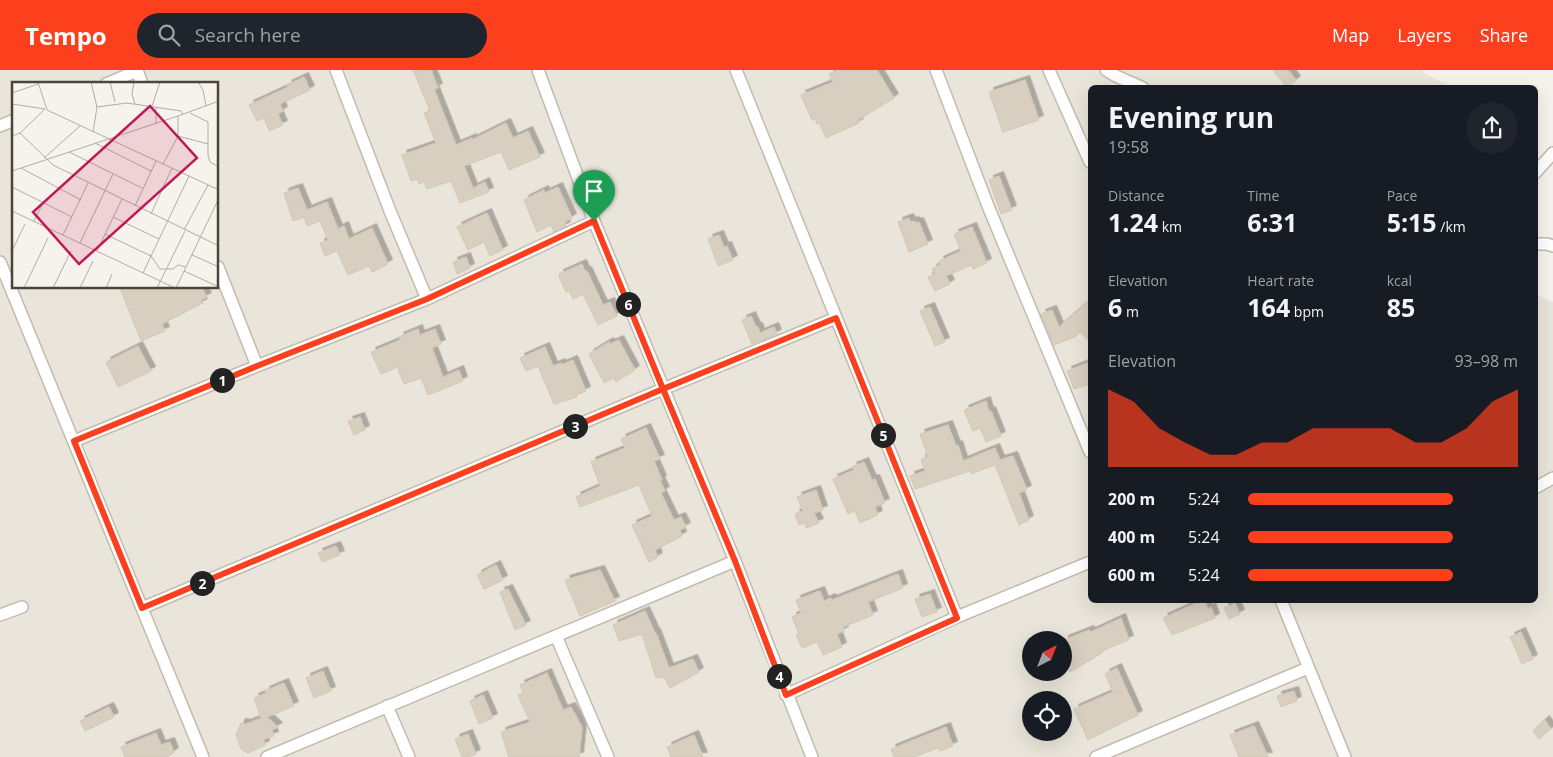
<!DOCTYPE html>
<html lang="en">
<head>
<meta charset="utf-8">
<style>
	:root { --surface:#171b24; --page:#20242c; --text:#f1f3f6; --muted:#9ea1a6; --accent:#fc3f1d }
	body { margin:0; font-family:"Open Sans",sans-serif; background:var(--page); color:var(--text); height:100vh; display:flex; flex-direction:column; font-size:19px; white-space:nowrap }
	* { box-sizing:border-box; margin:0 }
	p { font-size:16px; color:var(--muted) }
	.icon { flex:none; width:28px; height:28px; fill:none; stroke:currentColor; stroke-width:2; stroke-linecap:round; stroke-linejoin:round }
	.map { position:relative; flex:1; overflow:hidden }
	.drawer { position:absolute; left:1088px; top:15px; width:450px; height:518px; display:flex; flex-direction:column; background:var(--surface); border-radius:8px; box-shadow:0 5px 20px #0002 }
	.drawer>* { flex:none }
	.needle { width:32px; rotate:42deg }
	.buttons { position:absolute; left:1022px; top:561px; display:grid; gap:10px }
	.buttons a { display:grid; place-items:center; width:50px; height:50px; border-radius:50%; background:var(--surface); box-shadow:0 5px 20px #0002; font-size:25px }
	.pin { position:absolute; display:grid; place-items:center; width:42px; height:42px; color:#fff; margin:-51px -21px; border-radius:50% 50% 50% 0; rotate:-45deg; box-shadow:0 0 5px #0007 }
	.pin .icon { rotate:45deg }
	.km { position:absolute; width:25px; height:25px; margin:-12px; border-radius:50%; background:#222; color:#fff; font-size:14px; line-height:25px; text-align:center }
	.round { display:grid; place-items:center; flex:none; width:52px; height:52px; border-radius:26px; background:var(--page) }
	.overview { display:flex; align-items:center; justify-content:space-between; height:85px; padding:0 20px }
	h1 { font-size:28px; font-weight:700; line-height:38px }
	.stats { display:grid; grid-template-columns:repeat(3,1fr); gap:8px; height:85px; padding:5px 20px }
	.stats div { display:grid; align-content:center }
	.stats b { font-size:25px; font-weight:700 }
	.stats small { font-size:14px; font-weight:400 }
	.stats p { font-size:14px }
	.chart { height:140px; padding:10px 20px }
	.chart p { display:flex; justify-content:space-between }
	.chart svg { width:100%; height:90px; margin-top:5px; fill:var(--accent); opacity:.7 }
	ul { padding:0 20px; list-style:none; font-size:16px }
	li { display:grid; grid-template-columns:80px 60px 1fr; align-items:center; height:38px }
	li i { height:12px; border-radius:6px; background:var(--accent) }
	header { display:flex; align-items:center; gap:30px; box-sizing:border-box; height:70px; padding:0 25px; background:var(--accent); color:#fff }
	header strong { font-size:24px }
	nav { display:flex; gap:28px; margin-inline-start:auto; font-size:18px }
	.search { width:350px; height:45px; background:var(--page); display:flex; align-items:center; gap:12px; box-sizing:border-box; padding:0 18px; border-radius:28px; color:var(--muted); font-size:19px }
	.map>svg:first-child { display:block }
</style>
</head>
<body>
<header>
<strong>Tempo</strong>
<div class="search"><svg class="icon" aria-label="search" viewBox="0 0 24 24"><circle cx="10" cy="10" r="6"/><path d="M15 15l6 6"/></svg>Search here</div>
<nav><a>Map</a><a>Layers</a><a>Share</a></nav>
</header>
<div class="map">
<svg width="1553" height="687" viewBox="0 0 1553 687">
	<defs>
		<filter id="shadow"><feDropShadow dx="4.5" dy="-4.5" stdDeviation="0" flood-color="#0004"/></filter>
	</defs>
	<rect width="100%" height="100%" fill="#f6f3ec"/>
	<!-- residential -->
	<path fill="#eae5da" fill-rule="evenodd" d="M0,0H1423L1424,3L1451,17L1090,18V530H1535V224L1553,232V687H0ZM14,14H218V218H14ZM1031,570H1064V602H1031ZM1031,630H1064V662H1031Z"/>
	<!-- building -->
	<path fill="#d8cfc1" stroke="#d3c7b4" filter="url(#shadow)" d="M413,0H431L438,18L434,19L456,75L472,68V70L506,53L513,68L528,61L540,87L509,100L501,82L464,96L473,118L485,112L489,122L460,133L451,111L427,119L424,112L419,114L417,109L411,111L402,85L436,73L424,43L430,41Z
		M838,0H877L894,28L858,50L859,53L826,68L819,53L817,54L815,49L812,50L801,25L833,12L829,4Z
		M1273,0H1288L1296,10L1287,18Z
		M304,7L310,20L280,34L283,41L278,44L283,55L269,61L264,48L257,51L249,35L288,17L287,15Z
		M1025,10L1039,50L1003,62L989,22Z
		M999,106L1012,140L1001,144L989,110Z
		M558,117L572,148L565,152L566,156L554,162L551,155L537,162L524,130L544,120L545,123Z
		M298,118L307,140L327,132L338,159L344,156L349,169L372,158L388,194L372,202L369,196L348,205L337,181L325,186L320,173L328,170L320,151L307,156L304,147L293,151L284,123Z
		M487,143L503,180L490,186L484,172L468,180L457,157Z
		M909,148L911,152L915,151L916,153L919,152L928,174L909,182L898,152Z
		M972,157L987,193L973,199L971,195L946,206L950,214L935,221L928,207L935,204L932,199L940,195L939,191L961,181L954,164Z
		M719,165L724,177L727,176L733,190L718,196L708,169Z
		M466,187L470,198L457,204L453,192Z
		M582,194L585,201H587L603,235L610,232L617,246L598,255L583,224L573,229L569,221L566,222L560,209L559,204Z
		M120,218H202L207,227L201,230L203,233L162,254L165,261L141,271Z
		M1090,230V272L1080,262L1075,267L1054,275L1041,244L1052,240L1059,257Z
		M930,237L945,272L935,276L920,241Z
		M751,246L756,257H758L760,263L774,257L777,264L752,274L742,250Z
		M418,259L420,265L435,259L441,274L432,278L443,307L459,300L463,311L428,325L421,308L404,314L397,297L381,304L371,282L400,270L399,267Z
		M619,270L635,300L616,312L614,308L604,313L589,284L609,272L610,274Z
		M138,276L151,301L118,317L106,292Z
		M545,277L553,296L561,293V295L573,290L586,321L576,325L577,327L554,334L538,296L526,301L520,288Z
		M1090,292V314L1074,319L1067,301Z
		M986,331L989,342L991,341L1001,366L986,372L980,358L973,361L964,340Z
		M360,347L365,360L354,365L348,351Z
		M948,355L956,376L958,375L963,391L995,378L1000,390L1013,386L1027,420L1019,423L1029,450L1019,455L995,395L971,404L970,401L915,419L910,406L925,401L921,389L928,387L920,364Z
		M646,358L660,389L654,391L662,410L660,411L665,421L661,423L674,450L681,447L686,457L680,460L682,466L655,480L658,487L649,492L632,455L652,446L639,415L580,437L576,427L600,416L591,392L625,378L621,369Z
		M864,392L872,410L875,409L885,433L875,437L878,445L860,453L855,441L848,444L833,409L854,400L852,397Z
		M816,420L823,440L814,443L819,453L806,458L805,453L799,455L795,444L803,441L797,427Z
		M336,476L340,485L322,492L318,483Z
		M496,495L503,510L484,519L477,505Z
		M600,500L615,531L580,546L565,510Z
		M898,504L903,518L868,532L873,545L843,557L844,561L837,564L842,577L823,585L817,572L802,578L796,565L799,564L792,547L801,543L796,530L820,521L824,531L831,528L832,530Z
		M508,519L526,555L515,560L500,522Z
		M930,524L937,542L922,547L915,529Z
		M1201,531L1202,533L1205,532L1208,539L1211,537L1215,548L1172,565L1163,548Z
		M1235,533L1240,544L1229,549L1224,538Z
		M645,541L655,563H656L669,598L693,589L699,602L670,618L664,607L656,608L642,564L619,571L613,555Z
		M1121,548L1129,570L1101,581L1102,583L1070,602L1064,590V570L1089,560L1091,562Z
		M1521,562L1533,589L1522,594L1510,567Z
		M1117,598L1138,645L1088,670L1074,639L1113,622L1105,604Z
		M323,601L331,621L314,628L306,608Z
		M547,603L563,640L571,637L582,657L579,687H509L501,662L530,652L518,625L523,623L520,615Z
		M284,613L294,636L267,647L278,657L272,660L274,666L264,669L265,675L248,683L241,679L236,665L241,653L246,654L261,648L254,628L266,623L265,621Z
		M1294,621L1297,631L1281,637L1277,626Z
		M483,625L493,648L479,654L470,631Z
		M109,637L114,647L85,661L80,651Z
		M1545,650L1551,659L1539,669L1533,661Z
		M1254,656L1268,687H1239L1230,665Z
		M946,657L953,676L940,681L938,678L914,687H894L891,679Z
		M156,663L161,675L170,672L174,682L167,687H125L121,677Z
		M468,664L476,684L469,687H462L455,669Z
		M694,665L703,687H671L667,677Z"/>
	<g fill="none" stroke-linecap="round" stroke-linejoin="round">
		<defs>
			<path id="minor" d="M137,0L142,14
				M336,0L390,141L427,229
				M538,0L594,151L735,491L812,687
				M736,0L957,547
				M936,0L988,136L1090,382
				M1049,0L1090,92
				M1106,0L1116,6L1143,18
				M106,14L137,1
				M0,56L14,50
				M1535,103L1553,83
				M1535,174H1547L1553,176
				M0,192L203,687
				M218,197L257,296
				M74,371L257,296L427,229L594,151
				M1535,418L1553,408
				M1281,530L1345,687
				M142,538L663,319L836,248
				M0,545L22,537
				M556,566L608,687
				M786,625L957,547L1090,492
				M387,636L409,687
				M267,687L735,491
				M1096,687L1308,598"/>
		</defs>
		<!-- minor casing -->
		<use href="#minor" stroke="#c2bbae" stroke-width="14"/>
		<!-- minor -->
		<use href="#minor" stroke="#fff" stroke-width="11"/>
	</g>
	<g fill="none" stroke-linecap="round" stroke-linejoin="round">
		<defs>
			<path id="route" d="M594,151L427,229L257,296L74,371L142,538L663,319L735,491L786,625L957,548L836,248L663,319L594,151"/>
		</defs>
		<!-- route casing -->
		<use href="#route" stroke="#fff" stroke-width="10"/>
		<!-- route -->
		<use href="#route" stroke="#fc3f1d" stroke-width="6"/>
	</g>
	<!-- overview -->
	<g transform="translate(12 12)">
		<rect width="206" height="206" fill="#f6f3ec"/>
		<path fill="none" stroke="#b2ada4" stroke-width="1" d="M26,0L35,28L207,108M79,0L85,25L81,50M98,0L103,20M122,0L120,12L123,22M186,0L191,8L194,24M0,11L26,2M0,22L33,27M140,24L148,0M85,25L115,21L169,29L171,32M144,25V41M178,31L196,40V73L198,80L207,85M8,51L33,27M0,54L8,51L41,83L207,164M166,54L196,62M83,61L139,89M57,70L130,106M32,76L68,44M151,82L166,54V34L207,19M9,86L69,118M0,89L166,34M0,105L60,135M123,124L144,79M0,129L163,206M139,132L160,86M101,135L147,157M22,139L31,121M172,148L196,103M93,152L139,174L148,187H161L166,183L174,185M51,153L76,101M68,161L101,92M0,169L13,142M85,169L110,117M180,173L207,185M172,189L207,205M131,191L177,94M12,206L36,156M41,206L59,169M68,206L81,179M94,206L100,192M145,206L173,149M164,206L207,116"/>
		<path fill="#c2185b" fill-opacity="0.15" stroke="#c2185b" stroke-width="2.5" d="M138,24L185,76L67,182L21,130Z"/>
		<rect width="206" height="206" fill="none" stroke="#4b4439" stroke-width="2.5"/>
	</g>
</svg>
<div class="buttons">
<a><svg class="needle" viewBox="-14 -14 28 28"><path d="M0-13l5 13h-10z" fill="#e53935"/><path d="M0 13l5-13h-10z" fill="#9ea1a6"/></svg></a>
<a><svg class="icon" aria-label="locate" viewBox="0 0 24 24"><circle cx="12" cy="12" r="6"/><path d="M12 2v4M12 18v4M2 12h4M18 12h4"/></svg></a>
</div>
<div class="pin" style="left:594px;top:151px;background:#1e9e55"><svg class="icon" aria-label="arrive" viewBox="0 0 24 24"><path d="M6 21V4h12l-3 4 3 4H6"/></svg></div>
<b class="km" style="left:222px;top:310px">1</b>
<b class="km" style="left:202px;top:513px">2</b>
<b class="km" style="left:575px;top:356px">3</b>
<b class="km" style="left:779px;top:606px">4</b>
<b class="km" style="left:883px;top:365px">5</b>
<b class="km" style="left:628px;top:234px">6</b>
<section class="drawer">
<div class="overview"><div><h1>Evening run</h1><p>19:58</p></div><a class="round"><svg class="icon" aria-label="share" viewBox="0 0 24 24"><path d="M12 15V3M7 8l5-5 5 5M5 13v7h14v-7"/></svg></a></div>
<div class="stats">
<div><p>Distance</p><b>1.24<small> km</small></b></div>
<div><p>Time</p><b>6:31</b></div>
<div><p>Pace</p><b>5:15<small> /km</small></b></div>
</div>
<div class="stats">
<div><p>Elevation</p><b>6<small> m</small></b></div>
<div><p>Heart rate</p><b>164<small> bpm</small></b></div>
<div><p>kcal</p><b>85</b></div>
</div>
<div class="chart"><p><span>Elevation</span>93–98 m</p>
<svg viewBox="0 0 160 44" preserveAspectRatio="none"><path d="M0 44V6L10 12L20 25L30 32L40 38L50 38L60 32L70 32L80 25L90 25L100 25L110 25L120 32L130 32L140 25L150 12L160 6V44z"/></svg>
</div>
<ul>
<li><b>200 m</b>5:24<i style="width:76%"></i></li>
<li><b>400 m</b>5:24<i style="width:76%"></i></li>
<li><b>600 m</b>5:24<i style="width:76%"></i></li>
</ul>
</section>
</div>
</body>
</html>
